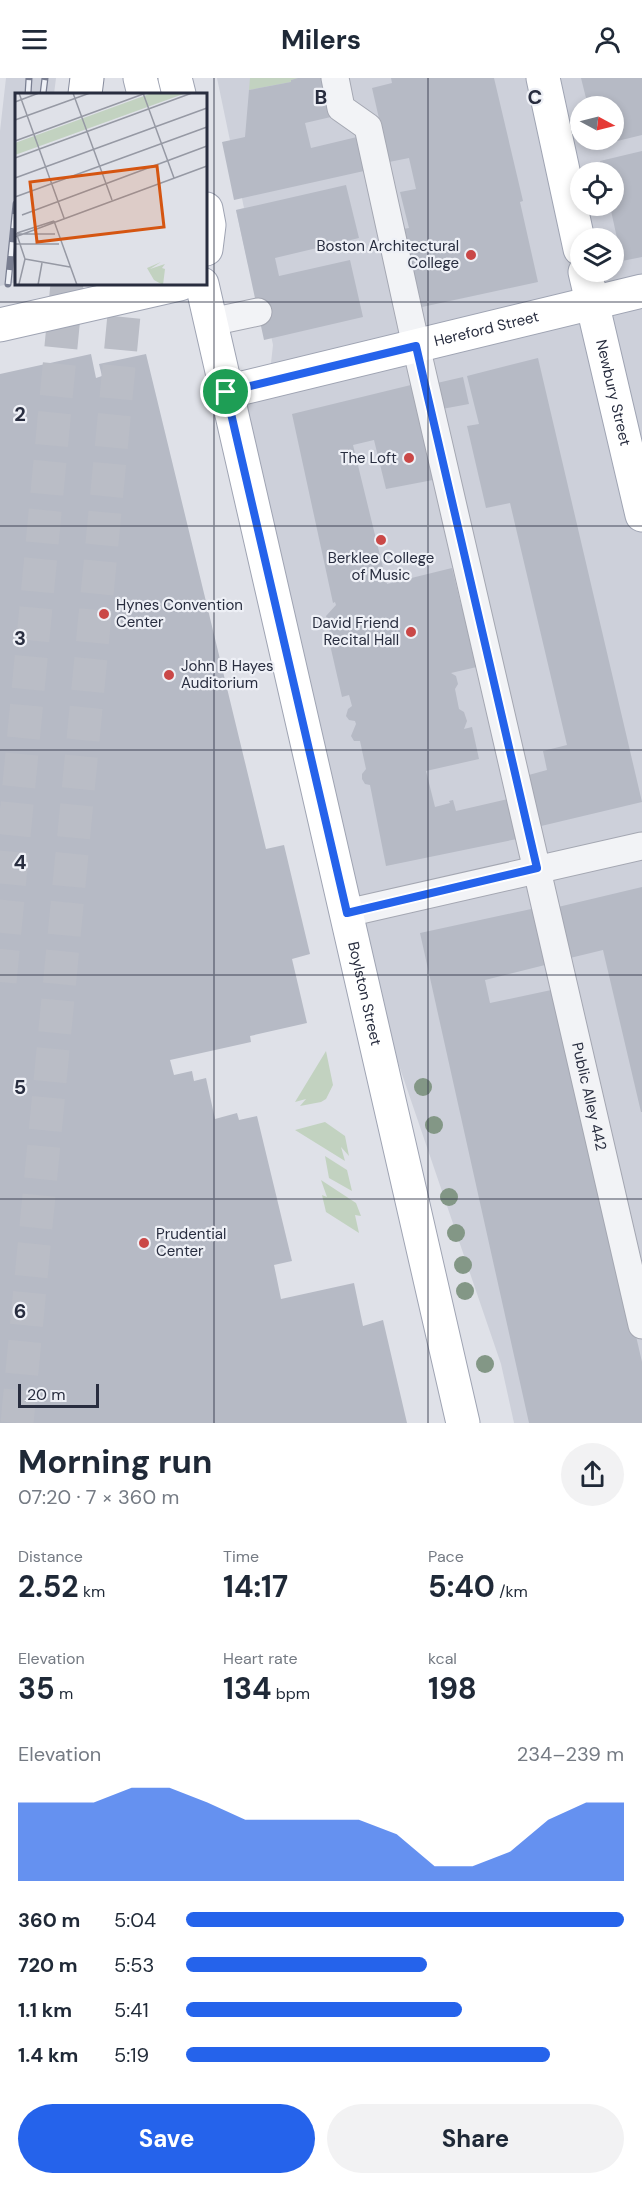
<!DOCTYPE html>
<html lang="en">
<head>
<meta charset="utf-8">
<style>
	:root { --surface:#fff; --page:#f2f2f3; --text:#1f2937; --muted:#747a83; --accent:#2563eb }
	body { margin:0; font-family:"DM Sans",sans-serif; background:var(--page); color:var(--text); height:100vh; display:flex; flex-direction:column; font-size:22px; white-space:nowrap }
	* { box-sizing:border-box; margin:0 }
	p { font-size:20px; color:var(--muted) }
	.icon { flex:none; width:33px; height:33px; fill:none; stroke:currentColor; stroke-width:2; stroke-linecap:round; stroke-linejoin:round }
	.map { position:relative; height:1345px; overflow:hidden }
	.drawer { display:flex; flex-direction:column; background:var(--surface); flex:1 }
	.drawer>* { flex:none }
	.needle { width:39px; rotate:97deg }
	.tools { position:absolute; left:570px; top:18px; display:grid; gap:12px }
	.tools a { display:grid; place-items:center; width:54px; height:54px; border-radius:50%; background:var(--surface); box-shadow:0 3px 9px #0003; font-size:30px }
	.scale { position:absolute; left:18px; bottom:15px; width:81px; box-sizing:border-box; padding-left:6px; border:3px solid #282d3f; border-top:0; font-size:16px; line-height:21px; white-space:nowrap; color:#282d3f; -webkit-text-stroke:4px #eef0f6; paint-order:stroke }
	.pin { position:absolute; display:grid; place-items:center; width:51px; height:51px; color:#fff; margin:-26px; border:3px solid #fff; border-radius:50%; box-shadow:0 2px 6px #0007 }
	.round { display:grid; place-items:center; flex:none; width:63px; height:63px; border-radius:32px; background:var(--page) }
	.overview { display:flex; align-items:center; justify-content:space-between; height:102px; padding:0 18px }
	h1 { font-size:33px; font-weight:700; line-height:45px }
	.figures { display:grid; grid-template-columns:repeat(3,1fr); gap:9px; height:102px; padding:6px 18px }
	.figures div { display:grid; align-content:center }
	.figures b { font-size:30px; font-weight:700 }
	.figures small { font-size:16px; font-weight:400 }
	.figures p { font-size:16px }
	.chart { height:168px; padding:12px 18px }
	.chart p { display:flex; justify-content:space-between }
	.chart svg { width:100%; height:108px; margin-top:6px; fill:var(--accent); opacity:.7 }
	.cta { display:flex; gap:12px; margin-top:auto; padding:12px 18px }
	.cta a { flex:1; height:69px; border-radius:36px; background:var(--accent); color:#fff; font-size:24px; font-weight:700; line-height:69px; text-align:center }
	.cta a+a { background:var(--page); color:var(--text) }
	ul { padding:0 18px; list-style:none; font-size:20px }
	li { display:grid; grid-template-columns:96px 72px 1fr; align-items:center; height:45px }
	li i { height:15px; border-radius:8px; background:var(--accent) }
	header { display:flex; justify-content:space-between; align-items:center; height:78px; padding:0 18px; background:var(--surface); font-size:27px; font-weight:700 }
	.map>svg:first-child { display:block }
</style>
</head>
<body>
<header><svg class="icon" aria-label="menu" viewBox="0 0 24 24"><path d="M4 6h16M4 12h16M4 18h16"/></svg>Milers<svg class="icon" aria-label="person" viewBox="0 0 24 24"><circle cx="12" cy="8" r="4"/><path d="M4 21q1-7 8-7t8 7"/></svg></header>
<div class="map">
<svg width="642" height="1345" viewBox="0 0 642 1345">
	<rect width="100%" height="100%" fill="#dfe1e8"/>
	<!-- built -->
	<path fill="#cdd0da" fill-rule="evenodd" d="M6,0H56L54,16H16V204L0,208V53Z
		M217,0H642V1345H514L501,1286L347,835L226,314L269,303L273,267L256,185L248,186L236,132L244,130ZM580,28H614V62H580ZM580,94H614V128H580ZM580,160H614V194H580Z"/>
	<!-- green -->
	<path fill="#c2d2c0" d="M250,0H298L291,2V4L249,12Z
		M326,973L333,1007L326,1021L321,1024L300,1028L306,1021L295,1024Z
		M325,1044L345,1058L349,1078L341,1069L345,1083L295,1052Z
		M325,1078L347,1092L352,1113L329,1100Z
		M321,1102L356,1125L361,1138L355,1137L359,1155L326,1134L322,1117L327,1119Z"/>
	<!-- building -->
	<path fill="#b6bac5" d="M298,0H323L331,39L305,45L311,70L357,59L364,93L234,122L222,64L245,59L249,12L291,4V2Z
		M391,0H494L523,123L520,124L538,204L422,229L403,151L409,150L400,114L416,111L409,80L389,84L372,10L392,5Z
		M581,0H642V57L597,68L595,62H614V28H588Z
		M642,73V179L622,183L610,128H614V94H602L600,83Z
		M346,107L359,160L275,180L279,198L350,182L363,239L264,262L236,132Z
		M91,276L96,300L102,298L99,286L146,276L266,771L284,767L310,876L292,881L307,945L250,958L251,964L170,982L174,997L192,993L194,1003L206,1000L215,1041L237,1035L239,1042L257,1038L292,1183L274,1187L281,1221L354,1205L363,1248L383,1242L407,1345H0V296Z
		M538,280L642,724L537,749L525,698L547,692L543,673L567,667L510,425L486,430L467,348L479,346L467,298Z
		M463,299L469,326L442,331L437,305Z
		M415,306L438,401L386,411L374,362L353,367L387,506L452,490L461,527L466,526L481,588L451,595L456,598L458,606L455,611L459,631L464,634L467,643L464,651L472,649L479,681L426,693L435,729L450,725L449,723L453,722L456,733L508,721L517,761L386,788L370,707L365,706L362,701V696L366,691L360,663H354L351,658L356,646L355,643L349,642L346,638L348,631L352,628L349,617L342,619L328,558L332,554L329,553L326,538L336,527L335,524L333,525L292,336Z
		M642,809V1034H641L603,872L570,880L558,829Z
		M536,830L549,886L485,902L490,925L556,911L642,1284V1345H529L420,855Z"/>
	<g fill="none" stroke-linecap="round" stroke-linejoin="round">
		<!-- highway-tunnel -->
		<path stroke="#babdc6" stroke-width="33" stroke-dasharray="33 16" stroke-linecap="butt" d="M0,904L67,206
			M17,1345L127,206"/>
		<defs>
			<g id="minor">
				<path id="s1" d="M335,0L341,30L368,49L416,268L642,1247"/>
				<path d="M211,244L258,234"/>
				<path d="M347,835L642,768"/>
			</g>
			<g id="major">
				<path d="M140,0L144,16"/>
				<path d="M175,0L179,16"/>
				<path d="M543,0L580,171"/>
				<path d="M206,131L209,147L206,171"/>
				<path id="s2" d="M585,194L642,437"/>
				<path id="s3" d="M202,206L463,1345"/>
				<path d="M0,247L180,206"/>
				<path id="s4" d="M226,314L642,213"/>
			</g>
			<path id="highway" d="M85,16L87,0"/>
		</defs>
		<!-- minor casing -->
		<use href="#minor" stroke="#a4a7b2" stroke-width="29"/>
		<!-- major casing -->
		<use href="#major" stroke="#9fa4b3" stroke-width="35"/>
		<!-- highway casing -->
		<use href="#highway" stroke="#878c9e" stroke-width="35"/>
		<!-- minor -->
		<use href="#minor" stroke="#f2f3f6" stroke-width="27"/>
		<!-- major -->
		<use href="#major" stroke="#fff" stroke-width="33"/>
		<!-- highway -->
		<use href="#highway" stroke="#fff" stroke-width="33"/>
		<defs>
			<path id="rail" d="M28,16L29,0
				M43,16L45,0
				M8,206L16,126"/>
		</defs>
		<!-- rail casing -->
		<use href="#rail" stroke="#797e91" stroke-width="7"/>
		<!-- rail -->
		<use href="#rail" stroke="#eef0f6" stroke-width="4.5" stroke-dasharray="14" stroke-linecap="butt"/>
	</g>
	<!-- trees -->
	<g fill="#839786">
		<circle cx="423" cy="1009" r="9"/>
		<circle cx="434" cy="1047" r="9"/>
		<circle cx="449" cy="1119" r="9"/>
		<circle cx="456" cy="1155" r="9"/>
		<circle cx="463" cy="1187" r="9"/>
		<circle cx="465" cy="1213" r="9"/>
		<circle cx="485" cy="1286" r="9"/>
	</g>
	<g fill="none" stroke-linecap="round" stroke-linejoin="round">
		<defs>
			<path id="route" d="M416,268L537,790L347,835L226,314Z"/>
		</defs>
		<!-- route casing -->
		<use href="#route" stroke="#fff" stroke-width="12"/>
		<!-- route -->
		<use href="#route" stroke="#2563eb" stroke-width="8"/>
	</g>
	<!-- grid -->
	<path fill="none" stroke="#282d3f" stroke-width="1.5" stroke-opacity="0.55" d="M214,0V1345M428,0V1345M0,224H642M0,448H642M0,672H642M0,897H642M0,1121H642"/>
	<!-- markers -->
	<g fill="#ca4847" stroke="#eef0f6" stroke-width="2">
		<circle cx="471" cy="177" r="6"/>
		<circle cx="409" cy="380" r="6"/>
		<circle cx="381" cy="462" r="6"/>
		<circle cx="104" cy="536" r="6"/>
		<circle cx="411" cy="554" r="6"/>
		<circle cx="169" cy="597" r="6"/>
		<circle cx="144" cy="1165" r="6"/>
	</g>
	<g text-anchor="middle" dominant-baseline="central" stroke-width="4.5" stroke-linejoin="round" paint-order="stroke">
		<!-- poi labels -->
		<g font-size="15" fill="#282d3f" stroke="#eef0f6" text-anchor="end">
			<text x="459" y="168">Boston Architectural<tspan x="459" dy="17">College</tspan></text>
			<text x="397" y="380">The Loft</text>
			<text x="381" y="480" text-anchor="middle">Berklee College<tspan x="381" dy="17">of Music</tspan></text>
			<text x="116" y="527" text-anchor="start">Hynes Convention<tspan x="116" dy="17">Center</tspan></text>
			<text x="399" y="545">David Friend<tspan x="399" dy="17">Recital Hall</tspan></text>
			<text x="181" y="588" text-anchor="start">John B Hayes<tspan x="181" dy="17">Auditorium</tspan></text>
			<text x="156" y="1156" text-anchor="start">Prudential<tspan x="156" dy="17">Center</tspan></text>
		</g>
		<!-- street labels -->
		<g font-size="15" fill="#282d3f" stroke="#eef0f6">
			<text stroke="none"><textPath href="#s4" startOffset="268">Hereford Street</textPath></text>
			<text stroke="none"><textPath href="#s2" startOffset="124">Newbury Street</textPath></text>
			<text stroke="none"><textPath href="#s3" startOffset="728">Boylston Street</textPath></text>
			<text stroke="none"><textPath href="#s1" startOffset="1058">Public Alley 442</textPath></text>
		</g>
	</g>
	<!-- overview -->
	<g transform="translate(15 15)">
		<rect width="192" height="192" fill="#dfe1e8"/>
		<path d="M137,0H171L0,62V50ZM146,169L135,176L150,171L147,175L150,176L148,192L139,187L132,175Z" fill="#c2d2c0"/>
		<path fill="none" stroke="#9699a4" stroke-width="1.5" d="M4,0L49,125M58,0L97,107M128,0L159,85M0,9L24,0M0,27L75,0M0,48L131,0M0,65L177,0M0,85L192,15M0,104L192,34M7,122L192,53M39,128L62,192M2,140L39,128M0,141H40M2,142L10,166L4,191M0,144L192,73M0,151H44M10,166L55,174M23,192L27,170"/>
		<path fill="#d55511" fill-opacity="0.15" stroke="#d55511" stroke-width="3" d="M142,73L149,134L22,149L15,89Z"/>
		<rect width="192" height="192" fill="none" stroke="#282d3f" stroke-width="3"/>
	</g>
	<g font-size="20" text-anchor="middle" font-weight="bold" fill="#282d3f" stroke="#eef0f6" stroke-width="4.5" stroke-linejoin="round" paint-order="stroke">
		<text x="321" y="26">B</text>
		<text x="535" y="26">C</text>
		<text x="20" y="343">2</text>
		<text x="20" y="567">3</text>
		<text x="20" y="791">4</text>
		<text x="20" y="1016">5</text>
		<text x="20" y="1240">6</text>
	</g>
</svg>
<div class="tools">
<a><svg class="needle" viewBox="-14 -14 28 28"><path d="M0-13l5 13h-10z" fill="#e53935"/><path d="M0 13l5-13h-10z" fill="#747a83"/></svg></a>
<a><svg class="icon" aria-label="locate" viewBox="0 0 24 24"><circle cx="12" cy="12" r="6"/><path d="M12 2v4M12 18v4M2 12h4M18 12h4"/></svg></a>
<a><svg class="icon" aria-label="layers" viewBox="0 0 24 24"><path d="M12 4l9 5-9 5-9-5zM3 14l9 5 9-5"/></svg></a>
</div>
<div class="scale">20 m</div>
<div class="pin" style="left:226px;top:314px;background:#1e9e55"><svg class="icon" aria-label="arrive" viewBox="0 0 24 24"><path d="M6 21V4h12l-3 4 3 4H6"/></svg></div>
</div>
<section class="drawer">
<div class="overview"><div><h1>Morning run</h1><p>07:20 · 7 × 360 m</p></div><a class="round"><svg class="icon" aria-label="share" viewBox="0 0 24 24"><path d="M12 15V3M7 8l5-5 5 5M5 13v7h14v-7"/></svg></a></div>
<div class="figures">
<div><p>Distance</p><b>2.52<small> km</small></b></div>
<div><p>Time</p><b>14:17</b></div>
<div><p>Pace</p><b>5:40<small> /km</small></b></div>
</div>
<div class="figures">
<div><p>Elevation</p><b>35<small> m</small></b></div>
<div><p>Heart rate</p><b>134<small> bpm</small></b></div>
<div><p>kcal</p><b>198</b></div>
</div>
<div class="chart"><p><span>Elevation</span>234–239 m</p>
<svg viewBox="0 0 160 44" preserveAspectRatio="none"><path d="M0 44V12L10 12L20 12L30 6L40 6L50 12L60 19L70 19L80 19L90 19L100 25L110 38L120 38L130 32L140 19L150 12L160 12V44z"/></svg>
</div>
<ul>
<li><b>360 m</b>5:04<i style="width:100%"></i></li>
<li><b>720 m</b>5:53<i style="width:55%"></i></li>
<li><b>1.1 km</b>5:41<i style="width:63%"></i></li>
<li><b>1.4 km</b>5:19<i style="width:83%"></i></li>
</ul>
<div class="cta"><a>Save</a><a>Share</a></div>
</section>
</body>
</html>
